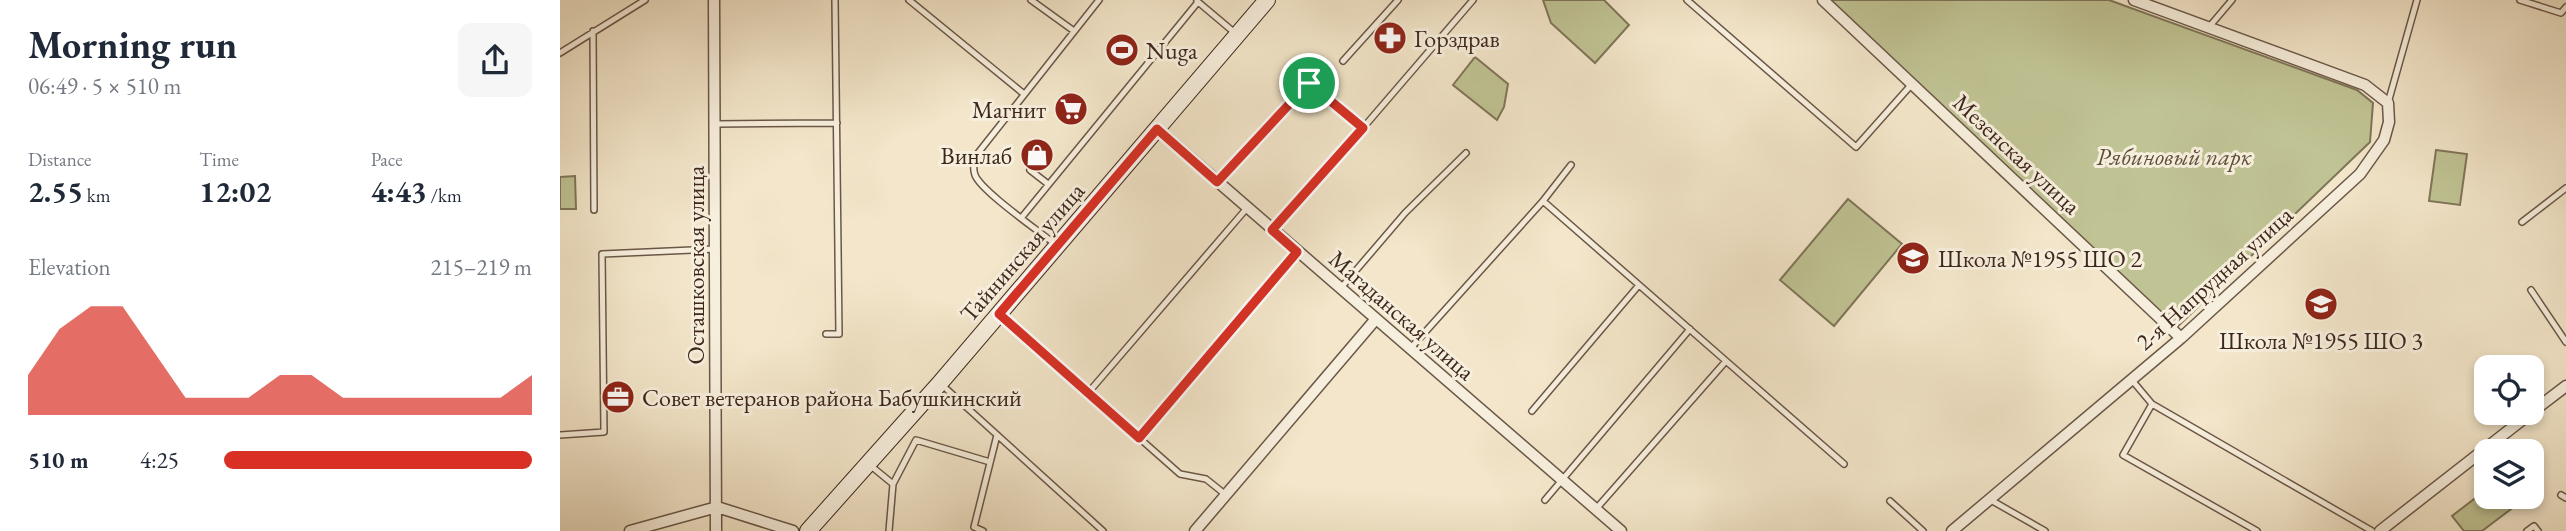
<!DOCTYPE html>
<html lang="en">
<head>
<meta charset="utf-8">
<style>
	:root { --surface:#fff; --page:#f6f6f7; --text:#1f2937; --muted:#747a83; --accent:#d93025 }
	body { margin:0; font-family:"EB Garamond",serif; background:var(--page); color:var(--text); height:100vh; display:flex; flex-direction:column; font-size:26px; white-space:nowrap }
	* { box-sizing:border-box; margin:0 }
	p { font-size:23px; color:var(--muted) }
	.icon { flex:none; width:38px; height:38px; fill:none; stroke:currentColor; stroke-width:2; stroke-linecap:round; stroke-linejoin:round }
	.map { position:relative; flex:1; overflow:hidden }
	.panel { display:flex; flex-direction:column; background:var(--surface); width:560px }
	.panel>* { flex:none }
	.fabs { position:absolute; left:1914px; top:355px; display:grid; gap:14px }
	.fabs a { display:grid; place-items:center; width:70px; height:70px; border-radius:14px; background:var(--surface); box-shadow:0 4px 10px #0003; font-size:35px }
	.pin { position:absolute; display:grid; place-items:center; width:60px; height:60px; color:#fff; margin:-30px; border:4px solid #fff; border-radius:50%; box-shadow:0 2px 7px #0007 }
	.round { display:grid; place-items:center; flex:none; width:74px; height:74px; border-radius:14px; background:var(--page) }
	.headline { display:flex; align-items:center; justify-content:space-between; height:119px; padding:0 28px }
	h1 { font-size:38px; font-weight:700; line-height:52px }
	.figures { display:grid; grid-template-columns:repeat(3,1fr); gap:10px; height:119px; padding:7px 28px }
	.figures div { display:grid; align-content:center }
	.figures b { font-size:30px; font-weight:700 }
	.figures small { font-size:19px; font-weight:400 }
	.figures p { font-size:19px }
	.chart { height:196px; padding:14px 28px }
	.chart p { display:flex; justify-content:space-between }
	.chart svg { width:100%; height:126px; margin-top:7px; fill:var(--accent); opacity:.7 }
	ul { padding:0 28px; list-style:none; font-size:23px }
	li { display:grid; grid-template-columns:112px 84px 1fr; align-items:center; height:52px }
	li i { height:18px; border-radius:9px; background:var(--accent) }
	main { display:flex; flex:1; min-height:0 }
	.map>svg:first-child { display:block }
</style>
</head>
<body>
<main>
<section class="panel">
<div class="headline"><div><h1>Morning run</h1><p>06:49 · 5 × 510 m</p></div><a class="round"><svg class="icon" aria-label="share" viewBox="0 0 24 24"><path d="M12 15V3M7 8l5-5 5 5M5 13v7h14v-7"/></svg></a></div>
<div class="figures">
<div><p>Distance</p><b>2.55<small> km</small></b></div>
<div><p>Time</p><b>12:02</b></div>
<div><p>Pace</p><b>4:43<small> /km</small></b></div>
</div>
<div class="chart"><p><span>Elevation</span>215–219 m</p>
<svg viewBox="0 0 160 44" preserveAspectRatio="none"><path d="M0 44V30L10 14L20 6L30 6L40 22L50 38L60 38L70 38L80 30L90 30L100 38L110 38L120 38L130 38L140 38L150 38L160 30V44z"/></svg>
</div>
<ul>
<li><b>510 m</b>4:25<i style="width:100%"></i></li>
</ul>
</section>
<div class="map">
<svg width="2006" height="531" viewBox="0 0 2006 531">
	<rect width="100%" height="100%" fill="#f3e6ca"/>
	<filter id="stains"><feTurbulence type="fractalNoise" baseFrequency=".00286" numOctaves="4"/><feColorMatrix values="0 0 0 0 .2 0 0 0 0 .09 0 0 0 0 .02 0 0 0 .5 -.17"/></filter>
	<radialGradient id="worn" r=".72"><stop offset=".6" stop-color="#630" stop-opacity="0"/><stop offset="1" stop-color="#630" stop-opacity=".3"/></radialGradient>
	<!-- green -->
	<path fill="#c0c394" stroke="#7f7558" stroke-width="2" d="M983,0H1044L1069,25L1035,63L991,23Z
		M1269,0H1549L1797,90L1813,103L1810,142L1616,328Z
		M915,57L948,84L944,107L937,120L893,85Z
		M1876,150L1907,154L1900,205L1869,201Z
		M15,176L16,209H0V177Z
		M1288,199L1342,244L1274,326L1220,280Z
		M1927,489V497H1967L1922,531H1904L1892,516Z"/>
	<g fill="none" stroke-linecap="round" stroke-linejoin="round">
		<defs>
			<path id="lane" d="M349,0L464,94
				M471,0L514,31
				M1127,0L1296,147L1352,84
				M1960,0L2001,13L2006,7
				M637,1L675,33
				M1649,27L1672,0
				M33,31L34,210
				M0,53L85,0
				M783,61L838,0
				M1828,103L1857,0
				M156,124L277,123
				M803,128L913,0
				M470,170L488,184
				M657,182L749,83L803,128L712,230
				M983,201L1166,361
				M462,217L638,2
				M1962,222L2006,188
				M496,245C479,231 421,191 415,175C412,167 415,161 418,153L539,0
				M780,289L845,213L906,153
				M1971,290L2006,342
				M441,316L620,474L646,479L666,495
				M266,334H279L275,0
				M849,350L983,201L1011,165
				M1571,379L1592,404L1812,531
				M382,385L543,531
				M528,393L687,208
				M1592,404L1563,455L1697,531
				M972,411L1079,285
				M0,435L44,432L42,254L155,249
				M579,438L737,252
				M311,466L333,484
				M2001,495L2006,498
				M1429,499L1485,531
				M985,500L1130,329
				M1330,501L1363,531
				M1036,509L1166,361L1284,464
				M329,531L333,484L356,440L430,462
				M423,531L414,527L437,435
				M1967,531L1974,526L1978,531"/>
			<path id="street" d="M154,0L156,531
				M1263,0L1621,338
				M597,129L1061,531
				M1972,412L2006,386
				M157,507L233,531
				M70,531L157,507
				M635,531L815,320
				M1392,531L1621,338L1800,174L1824,140L1829,122L1828,103L1805,85L1574,0
				M1820,531L1971,413"/>
			<path id="secondary" d="M248,531L380,383L707,0"/>
		</defs>
		<!-- lane casing -->
		<use href="#lane" stroke="#6b5748" stroke-width="8"/>
		<!-- street casing -->
		<use href="#street" stroke="#6b5748" stroke-width="13"/>
		<!-- secondary casing -->
		<use href="#secondary" stroke="#3e271d" stroke-width="18"/>
		<!-- lane -->
		<use href="#lane" stroke="#f7efdd" stroke-width="5"/>
		<!-- street -->
		<use href="#street" stroke="#f7efdd" stroke-width="10"/>
		<!-- secondary -->
		<use href="#secondary" stroke="#f7efdd" stroke-width="16"/>
	</g>
	<g fill="none" stroke-linecap="round" stroke-linejoin="round">
		<defs>
			<path id="route" d="M749,83L803,128L712,230L737,252L579,438L439,314L597,129L657,182Z"/>
		</defs>
		<!-- route casing -->
		<use href="#route" stroke="#fff" stroke-width="14"/>
		<!-- route -->
		<use href="#route" stroke="#d93025" stroke-width="9"/>
	</g>
	<!-- icons -->
	<defs>
		<symbol id="pharmacy-disc" viewBox="-11 -11 22 22"><circle r="9.5" fill="#8f2418" stroke="#f7efdd"/><path d="M-2-6h4v4h4v4h-4v4h-4v-4h-4v-4h4Z" fill="#fff"/></symbol>
		<symbol id="stadium-disc" viewBox="-11 -11 22 22"><circle r="9.5" fill="#8f2418" stroke="#f7efdd"/><path d="M0-5a6.5 5 0 1 0 0 10a6.5 5 0 1 0 0-10ZM-3.5-1.8h7v3.6h-7Z" fill="#fff"/></symbol>
		<symbol id="supermarket-disc" viewBox="-11 -11 22 22"><circle r="9.5" fill="#8f2418" stroke="#f7efdd"/><path d="M-6-5.5h2.5l.6 2H6L4.5 2H-2.5L-4.4-4H-6ZM-1.5 3.2a1.3 1.3 0 1 0 .1 0ZM3 3.2a1.3 1.3 0 1 0 .1 0Z" fill="#fff"/></symbol>
		<symbol id="shop-disc" viewBox="-11 -11 22 22"><circle r="9.5" fill="#8f2418" stroke="#f7efdd"/><path d="M-5-2.5h2.3a2.7 3.5 0 0 1 5.4 0H5L5.5 6h-11ZM-1.5-2.5h3a1.5 2.3 0 0 0-3 0Z" fill="#fff"/></symbol>
		<symbol id="school-disc" viewBox="-11 -11 22 22"><circle r="9.5" fill="#8f2418" stroke="#f7efdd"/><path d="M0-5L7-2L0 1L-7-2ZM-4 1L0 2.5L4 1V4Q0 6-4 4Z" fill="#fff"/></symbol>
		<symbol id="office-disc" viewBox="-11 -11 22 22"><circle r="9.5" fill="#8f2418" stroke="#f7efdd"/><path d="M-6-3h4V-5.5h4V-3h4V5H-6ZM-1-4.5V-3h2v-1.5ZM-6 0V1H6V0Z" fill="#fff"/></symbol>
	</defs>
	<g fill-rule="evenodd">
		<use href="#pharmacy-disc" x="811" y="19" width="38" height="38"/>
		<use href="#stadium-disc" x="543" y="31" width="38" height="38"/>
		<use href="#supermarket-disc" x="492" y="90" width="38" height="38"/>
		<use href="#shop-disc" x="458" y="136" width="38" height="38"/>
		<use href="#school-disc" x="1334" y="239" width="38" height="38"/>
		<use href="#school-disc" x="1742" y="285" width="38" height="38"/>
		<use href="#office-disc" x="39" y="378" width="38" height="38"/>
	</g>
	<g text-anchor="middle" dominant-baseline="central" stroke-width="6" stroke-linejoin="round" paint-order="stroke">
		<!-- poi labels -->
		<g font-size="24" fill="#3e271d" stroke="#f7efdd" text-anchor="start">
			<text x="854" y="38">Горздрав</text>
			<text x="586" y="50">Nuga</text>
			<text x="486" y="109" text-anchor="end">Магнит</text>
			<text x="452" y="155" text-anchor="end">Винлаб</text>
			<text x="1378" y="258">Школа №1955 ШО 2</text>
			<text x="1761" y="340" text-anchor="middle">Школа №1955 ШО 3</text>
			<text x="82" y="397">Совет ветеранов района Бабушкинский</text>
		</g>
		<!-- street labels -->
		<g font-size="24" fill="#3e271d" stroke="#f7efdd">
			<text transform="translate(1457 154) rotate(43)">Мезенская улица</text>
			<text transform="translate(462 252) rotate(-49)">Тайнинская улица</text>
			<text transform="translate(135 265) rotate(-90)">Осташковская улица</text>
			<text transform="translate(1654 278) rotate(-42)">2-я Напрудная улица</text>
			<text transform="translate(842 315) rotate(41)">Магаданская улица</text>
		</g>
		<!-- park labels -->
		<g font-size="24" font-style="italic" fill="#5e4e3b" stroke="#f7efdd">
			<text x="1614" y="156">Рябиновый парк</text>
		</g>
	</g>
	<rect width="100%" height="100%" filter="url(#stains)"/>
	<rect width="100%" height="100%" fill="url(#worn)"/>
</svg>
<div class="fabs">
<a><svg class="icon" aria-label="locate" viewBox="0 0 24 24"><circle cx="12" cy="12" r="6"/><path d="M12 2v4M12 18v4M2 12h4M18 12h4"/></svg></a>
<a><svg class="icon" aria-label="layers" viewBox="0 0 24 24"><path d="M12 4l9 5-9 5-9-5zM3 14l9 5 9-5"/></svg></a>
</div>
<div class="pin" style="left:749px;top:83px;background:#1e9e55"><svg class="icon" aria-label="arrive" viewBox="0 0 24 24"><path d="M6 21V4h12l-3 4 3 4H6"/></svg></div>
</div>
</main>
</body>
</html>
